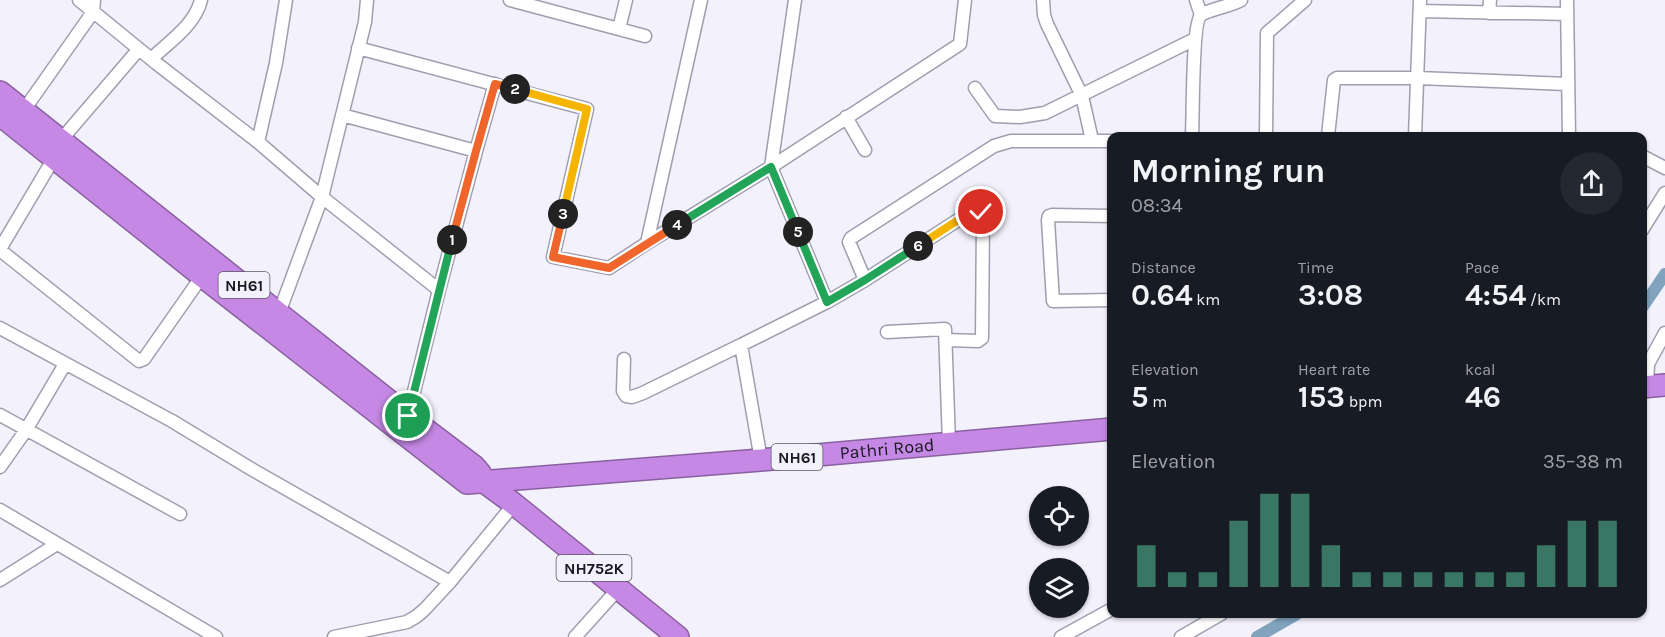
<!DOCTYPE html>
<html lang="en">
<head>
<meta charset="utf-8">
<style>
	:root { --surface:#171b24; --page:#242831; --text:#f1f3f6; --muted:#9ea1a6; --accent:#397764 }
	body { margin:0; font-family:Karla,sans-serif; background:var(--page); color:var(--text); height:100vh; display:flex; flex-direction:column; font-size:22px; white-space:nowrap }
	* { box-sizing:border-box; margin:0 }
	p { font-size:20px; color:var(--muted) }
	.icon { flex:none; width:33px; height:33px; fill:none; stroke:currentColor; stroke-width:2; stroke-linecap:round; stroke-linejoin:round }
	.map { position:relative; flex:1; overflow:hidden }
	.drawer { position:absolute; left:1107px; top:132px; width:540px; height:486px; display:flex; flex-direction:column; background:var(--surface); border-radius:12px; box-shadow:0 2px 4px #0004 }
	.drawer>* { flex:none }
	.controls { position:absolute; left:1029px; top:486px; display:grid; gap:12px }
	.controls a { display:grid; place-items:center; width:60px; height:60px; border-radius:50%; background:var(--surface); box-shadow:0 2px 4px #0004; font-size:30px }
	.pin { position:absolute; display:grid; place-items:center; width:51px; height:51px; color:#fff; margin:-26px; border:3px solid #fff; border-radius:50%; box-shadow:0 2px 6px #0007 }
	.km { position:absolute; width:30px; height:30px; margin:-15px; border-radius:50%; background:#222; color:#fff; font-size:16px; line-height:30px; text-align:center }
	.round { display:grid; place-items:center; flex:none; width:63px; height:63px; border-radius:32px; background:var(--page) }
	.headline { display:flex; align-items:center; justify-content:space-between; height:102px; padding:0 24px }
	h1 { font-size:33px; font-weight:700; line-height:45px }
	.figures { display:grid; grid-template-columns:repeat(3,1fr); gap:9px; height:102px; padding:6px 24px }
	.figures div { display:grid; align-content:center }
	.figures b { font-size:30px; font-weight:700 }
	.figures small { font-size:16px; font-weight:400 }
	.figures p { font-size:16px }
	.chart { height:168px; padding:12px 24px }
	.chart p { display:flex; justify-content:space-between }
	.chart svg { width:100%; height:108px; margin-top:6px; stroke:var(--accent); stroke-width:6 }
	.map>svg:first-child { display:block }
</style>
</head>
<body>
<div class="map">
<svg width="1665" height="637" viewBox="0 0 1665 637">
	<rect width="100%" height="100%" fill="#f2f1fc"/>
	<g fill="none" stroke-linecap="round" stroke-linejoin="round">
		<!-- canal -->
		<path stroke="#81a3be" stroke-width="12" d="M1642,308L1665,274
			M1257,637L1297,614"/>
		<defs>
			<path id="street" d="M79,0L156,63L258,142L322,197L439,290L408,416
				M510,0L645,36
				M1043,0L1044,15L1047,24L1082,96L1092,140
				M1196,0L1201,15
				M1567,0L1569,136
				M1420,11L1567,14
				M1489,13L1490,0
				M619,29L626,0
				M358,48L587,109L553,257L609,268L647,243L701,0
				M151,59C169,42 195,25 201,0
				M975,88L995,116L1020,117L1045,113L1195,39
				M24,110L93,12L94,0
				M342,115L476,151
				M846,117L865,150
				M1192,136C1193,119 1192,23 1201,15C1207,10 1231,6 1241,0
				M1266,136L1267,33L1305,0
				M1328,136L1334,80L1337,78H1418L1567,84
				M1415,136L1420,0
				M61,140L139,49
				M258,142L276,63L286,0
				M1642,156L1665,168
				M771,167L960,44L965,0
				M771,167L795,0
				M1112,216L1052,215L1049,216L1048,220L1053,301L1112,300
				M1642,230L1665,193
				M647,243L771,167L827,302L741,345L761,460
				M0,249L54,158
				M0,250L139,361L144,359L202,276
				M865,280L849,242L851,238L994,146L1011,141H1112
				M439,290L476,151L495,84
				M827,302L865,280L972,211L975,210L981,212L983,217L982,338L978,341L946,340
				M279,313L322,197L365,22L367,0
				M0,328L172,421L253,470L450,582
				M887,332L945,329L949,443
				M624,359L623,391L626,396L632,397L643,393L741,345
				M1647,387L1648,364L1665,333
				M0,415L180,514
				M0,467L26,430L65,364
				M0,510L216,637
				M0,580L57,544
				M334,637L407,622L417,616L425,609L450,582L514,504
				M575,637L619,588
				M1061,637L1112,609
				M1181,637L1221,614"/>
			<g id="highway">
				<path d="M0,92L408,416L474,466L480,473L483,481L514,504L678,637"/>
				<path id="s1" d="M0,115L202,276L467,483L761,460L1112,429"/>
				<path d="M1642,387L1665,385"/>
			</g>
		</defs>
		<!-- street casing -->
		<use href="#street" stroke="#9f9eaf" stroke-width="15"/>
		<!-- highway casing -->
		<use href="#highway" stroke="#89619f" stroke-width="24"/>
		<!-- street -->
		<use href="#street" stroke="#fff" stroke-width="12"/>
		<!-- highway -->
		<use href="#highway" stroke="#c588e4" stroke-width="21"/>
	</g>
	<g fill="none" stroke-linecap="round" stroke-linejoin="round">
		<defs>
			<path id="split-1" d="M408,416L452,240"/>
			<path id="split-2" d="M452,240L476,151L495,84L515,89"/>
			<path id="split-3" d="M515,89L587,109L563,214"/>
			<path id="split-4" d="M563,214L553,257L609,268L677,225"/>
			<path id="split-5" d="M677,225L771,167L798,232"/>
			<path id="split-6" d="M798,232L827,302L865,280L918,246"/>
			<path id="split-7" d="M918,246L972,211L978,210L981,212"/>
		</defs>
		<!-- split-1 casing -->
		<use href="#split-1" stroke="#fff" stroke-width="12"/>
		<!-- split-2 casing -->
		<use href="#split-2" stroke="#fff" stroke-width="12"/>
		<!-- split-3 casing -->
		<use href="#split-3" stroke="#fff" stroke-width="12"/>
		<!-- split-4 casing -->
		<use href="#split-4" stroke="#fff" stroke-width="12"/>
		<!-- split-5 casing -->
		<use href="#split-5" stroke="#fff" stroke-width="12"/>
		<!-- split-6 casing -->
		<use href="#split-6" stroke="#fff" stroke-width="12"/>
		<!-- split-7 casing -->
		<use href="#split-7" stroke="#fff" stroke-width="12"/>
		<!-- split-1 -->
		<use href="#split-1" stroke="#22a559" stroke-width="8"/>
		<!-- split-2 -->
		<use href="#split-2" stroke="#f0652b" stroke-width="8"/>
		<!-- split-3 -->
		<use href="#split-3" stroke="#f5b400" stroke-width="8"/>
		<!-- split-4 -->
		<use href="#split-4" stroke="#f0652b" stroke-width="8"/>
		<!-- split-5 -->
		<use href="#split-5" stroke="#22a559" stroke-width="8"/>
		<!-- split-6 -->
		<use href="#split-6" stroke="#22a559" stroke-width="8"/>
		<!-- split-7 -->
		<use href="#split-7" stroke="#f5b400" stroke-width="8"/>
	</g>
	<g text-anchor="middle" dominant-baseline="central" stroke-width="4.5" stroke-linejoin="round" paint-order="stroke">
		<!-- shield labels -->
		<g fill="#f2f1fc" stroke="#5b5a62" stroke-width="1.5">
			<rect x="218.5" y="272" width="51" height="26" rx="4.5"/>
			<rect x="771.5" y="444" width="51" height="26" rx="4.5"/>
			<rect x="556.5" y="555" width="75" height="26" rx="4.5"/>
		</g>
		<g font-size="16" font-weight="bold" fill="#1a1920">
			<text x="244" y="285">NH61</text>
			<text x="797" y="457">NH61</text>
			<text x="594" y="568">NH752K</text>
		</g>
		<!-- street labels -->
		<g font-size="18" fill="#1a1920" stroke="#f2f1fc">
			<text stroke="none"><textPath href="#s1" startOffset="1016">Pathri Road</textPath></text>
		</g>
	</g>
</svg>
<div class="controls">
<a><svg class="icon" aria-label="locate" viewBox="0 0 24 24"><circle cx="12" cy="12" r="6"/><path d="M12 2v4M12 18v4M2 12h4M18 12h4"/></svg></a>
<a><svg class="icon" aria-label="layers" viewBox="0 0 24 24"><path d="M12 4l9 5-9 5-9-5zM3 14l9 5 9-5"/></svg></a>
</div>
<div class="pin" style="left:408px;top:416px;background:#1e9e55"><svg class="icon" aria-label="arrive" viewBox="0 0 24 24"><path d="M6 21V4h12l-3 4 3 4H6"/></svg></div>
<div class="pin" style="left:981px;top:212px;background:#d93025"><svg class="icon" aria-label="check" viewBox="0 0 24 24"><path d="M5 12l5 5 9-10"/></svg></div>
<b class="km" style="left:452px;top:240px">1</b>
<b class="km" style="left:515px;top:89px">2</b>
<b class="km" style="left:563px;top:214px">3</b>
<b class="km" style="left:677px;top:225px">4</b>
<b class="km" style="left:798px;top:232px">5</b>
<b class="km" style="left:918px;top:246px">6</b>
<section class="drawer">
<div class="headline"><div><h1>Morning run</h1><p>08:34</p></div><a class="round"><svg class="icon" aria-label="share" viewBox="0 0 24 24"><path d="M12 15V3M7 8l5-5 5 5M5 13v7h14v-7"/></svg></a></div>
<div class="figures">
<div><p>Distance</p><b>0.64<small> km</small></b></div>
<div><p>Time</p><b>3:08</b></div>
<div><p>Pace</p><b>4:54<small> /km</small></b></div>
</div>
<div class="figures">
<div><p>Elevation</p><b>5<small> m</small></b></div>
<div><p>Heart rate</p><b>153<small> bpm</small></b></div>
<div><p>kcal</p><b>46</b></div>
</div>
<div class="chart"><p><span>Elevation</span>35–38 m</p>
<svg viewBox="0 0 160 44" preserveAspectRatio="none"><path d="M5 44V27M15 44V38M25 44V38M35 44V17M45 44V6M55 44V6M65 44V27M75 44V38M85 44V38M95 44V38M105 44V38M115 44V38M125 44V38M135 44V27M145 44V17M155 44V17"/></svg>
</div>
</section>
</div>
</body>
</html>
